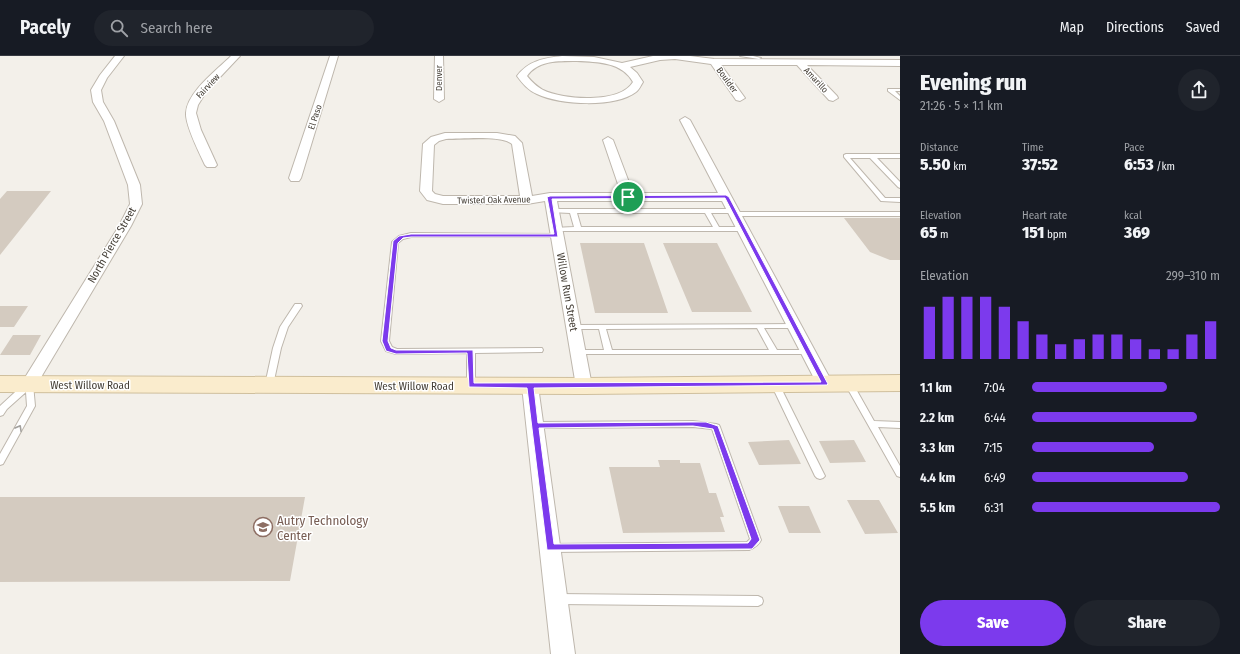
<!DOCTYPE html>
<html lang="en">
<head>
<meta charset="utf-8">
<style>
	:root { --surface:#171b24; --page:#20242c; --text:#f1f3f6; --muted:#9ea1a6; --line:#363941; --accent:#7c3aed }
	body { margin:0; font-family:"Fira Sans Condensed",sans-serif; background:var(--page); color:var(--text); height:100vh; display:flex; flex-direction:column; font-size:15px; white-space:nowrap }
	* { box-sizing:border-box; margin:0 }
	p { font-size:13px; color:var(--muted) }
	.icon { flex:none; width:22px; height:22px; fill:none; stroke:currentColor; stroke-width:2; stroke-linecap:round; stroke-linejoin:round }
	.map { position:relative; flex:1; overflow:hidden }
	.sheet { display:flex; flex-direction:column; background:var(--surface); width:340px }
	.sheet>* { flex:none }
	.pin { position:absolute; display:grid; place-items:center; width:34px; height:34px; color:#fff; margin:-17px; border:2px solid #fff; border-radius:50%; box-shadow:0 1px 4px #0007 }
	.round { display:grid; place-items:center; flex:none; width:42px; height:42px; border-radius:21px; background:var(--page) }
	.head { display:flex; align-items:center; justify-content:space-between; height:68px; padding:0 20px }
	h1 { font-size:22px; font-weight:800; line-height:30px }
	.metrics { display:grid; grid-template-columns:repeat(3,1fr); gap:6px; height:68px; padding:4px 20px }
	.metrics div { display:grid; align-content:center }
	.metrics b { font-size:17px; font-weight:800 }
	.metrics small { font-size:11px; font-weight:400 }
	.metrics p { font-size:11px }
	.chart { height:112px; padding:8px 20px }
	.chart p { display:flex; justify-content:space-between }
	.chart svg { width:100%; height:72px; margin-top:4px; stroke:var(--accent); stroke-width:6 }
	.cta { display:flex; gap:8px; margin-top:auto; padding:8px 20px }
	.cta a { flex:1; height:46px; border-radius:24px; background:var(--accent); color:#fff; font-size:16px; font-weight:800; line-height:46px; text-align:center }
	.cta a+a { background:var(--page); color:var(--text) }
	ul { padding:0 20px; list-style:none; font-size:13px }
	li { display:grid; grid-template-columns:64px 48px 1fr; align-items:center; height:30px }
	li i { height:10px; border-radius:5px; background:var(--accent) }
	header { display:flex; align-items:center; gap:24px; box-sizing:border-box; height:56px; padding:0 20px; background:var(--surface); border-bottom:1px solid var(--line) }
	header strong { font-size:19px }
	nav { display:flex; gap:22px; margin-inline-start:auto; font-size:14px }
	.search { width:280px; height:36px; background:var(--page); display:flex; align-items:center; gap:10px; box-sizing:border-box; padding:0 14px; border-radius:22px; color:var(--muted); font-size:15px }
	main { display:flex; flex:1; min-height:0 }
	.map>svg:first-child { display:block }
</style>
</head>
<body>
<header>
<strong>Pacely</strong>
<div class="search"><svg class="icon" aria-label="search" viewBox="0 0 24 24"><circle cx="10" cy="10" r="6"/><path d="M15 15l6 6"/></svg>Search here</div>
<nav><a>Map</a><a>Directions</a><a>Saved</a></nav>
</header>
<main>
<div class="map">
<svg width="900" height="598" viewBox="0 0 900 598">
	<rect width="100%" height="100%" fill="#f3f0ea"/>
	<!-- building -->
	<path fill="#d4cbc0" d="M7,135H51L0,199V143Z
		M844,162H900V204H890L870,196Z
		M580,187H644L668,257H595Z
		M663,187H717L752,256H692Z
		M0,250H28L14,271H0Z
		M13,279H41L30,299H0Z
		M789,384L801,408L759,409L748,386Z
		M854,384L866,406L830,407L819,385Z
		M658,404H680V407H700L709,437H716L724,461H720L725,476L623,477L609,411H660Z
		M0,441H305L290,525L0,526Z
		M847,444H879L898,477L865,478Z
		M778,450H809L821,477H789Z"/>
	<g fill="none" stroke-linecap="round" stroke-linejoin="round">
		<defs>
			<path id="service" d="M740,0H753L761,2L759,3Z
				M888,33H900V35H895L900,40V44L888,35Z
				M846,98H900V102H877L900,126V132L898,131L870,102H850L885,142H900V146L881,145L844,101V99Z
				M552,153H734L736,154V156H900V160H736L734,159V157H711L719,171H743L746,173L743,175H555L553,174V172L574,171L570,157L550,156L549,155ZM577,157H705L713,171H581Z
				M411,177L559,178V180L557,181H411L403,183L398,187L389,285L392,291L397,293L539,292H542L543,294L542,296L475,297V330L471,333L467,330V297L396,298L386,295L381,285L392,186L399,180Z
				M295,248H301L302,250L288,271L281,292L273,329L272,331H266L265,329L273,292L280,271Z
				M794,268H797L798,270L797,272H764L777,294H811L812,296L811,298H575L574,296L575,294H604L599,273H573L569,271L573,269ZM757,272L769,294H612L606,273Z
				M29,325L33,328L35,350L3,408L0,409V398L27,350L26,336L7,353L3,359L0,360V350L26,326Z
				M775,325L779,328L825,420L823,422L820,423L817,422L815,420L771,328Z
				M849,325L852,326L874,365L900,366V372L878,371L900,410V421L897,420L845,328Z
				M693,365L716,368L719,369L720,371L761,484C759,489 754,492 749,494L551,496L547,495L546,492L547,489L551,488L747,486L750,483L712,373L693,371L535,372L532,371L531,369L532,367L535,366Z
				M557,538L758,540L762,542L763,545L762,548L758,550L557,548L553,546L552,543L553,540Z"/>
			<path id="minor" d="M115,0H124L107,22L101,34L103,46L114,65L140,129L142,148L131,170L37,328L35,332L29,333L23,332L21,328L119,170L130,148L128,129L104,65L93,46L91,34L100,19Z
				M231,0H240L206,36L198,49L196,57L201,74L217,109L215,111H207L205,109C200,98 185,69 186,57C187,36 217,14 231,0Z
				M330,0H338L301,122L299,125H291L289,122Z
				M435,0H443L444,43L439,46L434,43Z
				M562,0L594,1L622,7L653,0H690L714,3L900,4V10L807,9L837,40L838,42L833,45L829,44L797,9H721L745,42L740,45L736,44L711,8L675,3L660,4L630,11L637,17L643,26C641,29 639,34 636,36C615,52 560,49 537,38C528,34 523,28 517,20C528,5 544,2 562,0ZM577,5C598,6 622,6 633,26C620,48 563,44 543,34C536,30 532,26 527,20C538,4 559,5 577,5Z
				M685,61L690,64L833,328L831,332L825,333L819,332L817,328L722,145H557L592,330L590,334L584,336L578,334L576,330L545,145L527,148H443L427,144L420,135L423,88L431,81L445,77H497L515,80L522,87L532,140L550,137H621L603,84L608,81L613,84L633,137H718L680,64ZM446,83C461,83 501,79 512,88L520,140H443L435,138L432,135L434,89L439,85Z
				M530,324L536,326L538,330L575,598H551L522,330L524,326Z"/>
			<path id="secondary" d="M900,319V335L584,338L0,336V320L584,322Z"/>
		</defs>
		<!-- service casing -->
		<use href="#service" stroke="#beb7ad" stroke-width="2"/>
		<!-- minor casing -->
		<use href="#minor" stroke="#beb7ad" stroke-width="2"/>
		<!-- secondary casing -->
		<use href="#secondary" stroke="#cfbf9d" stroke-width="2"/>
		<!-- service -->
		<use href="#service" fill="#fff" fill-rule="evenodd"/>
		<!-- minor -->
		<use href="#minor" fill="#fff" fill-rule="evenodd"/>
		<!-- secondary -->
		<use href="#secondary" fill="#faeccd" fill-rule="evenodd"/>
	</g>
	<!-- one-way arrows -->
	<defs><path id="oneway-chevron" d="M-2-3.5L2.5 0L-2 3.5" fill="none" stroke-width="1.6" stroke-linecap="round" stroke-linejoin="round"/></defs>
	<use stroke="#a2a09c" href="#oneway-chevron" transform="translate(19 372) rotate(-61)"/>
	<!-- route -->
	<path fill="#7c3aed" stroke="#fff" fill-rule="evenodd" d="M550,140L726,139L729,141L828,328L827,329L534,332L538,367L693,366H706L718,370L760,484L752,493L547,494L527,332L469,331L467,297L396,298L386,295L382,285L393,185L399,180L411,178H554L547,141ZM725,142L821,326L474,327L473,294H396L391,292L388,285L398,187L403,182L411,181H558L552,143ZM693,370L713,373L751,483L748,487L554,488L539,372Z"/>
	<!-- icons -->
	<defs>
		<symbol id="university-ring" viewBox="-11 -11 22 22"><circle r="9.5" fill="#fff" stroke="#8d6e63" stroke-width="1.5"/><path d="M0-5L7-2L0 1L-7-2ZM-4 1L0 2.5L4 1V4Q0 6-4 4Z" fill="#8d6e63"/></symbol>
	</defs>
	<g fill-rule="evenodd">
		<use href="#university-ring" x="252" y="460" width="22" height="22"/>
	</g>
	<g text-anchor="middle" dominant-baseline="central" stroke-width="3" stroke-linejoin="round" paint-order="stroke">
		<!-- far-street labels -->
		<g font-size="9" fill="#464038" stroke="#fff">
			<text transform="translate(439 22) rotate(-90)">Denver</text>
			<text transform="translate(727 24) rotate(54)">Boulder</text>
			<text transform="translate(816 24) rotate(47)">Amarillo</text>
			<text transform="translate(208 30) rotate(-47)">Fairview</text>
			<text transform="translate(315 61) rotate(-72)">El Paso</text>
			<text transform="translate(494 144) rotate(-1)">Twisted Oak Avenue</text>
		</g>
		<!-- street labels -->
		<g font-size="11" fill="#464038" stroke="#fff">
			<text transform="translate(112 189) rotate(-60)">North Pierce Street</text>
			<text transform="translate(567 236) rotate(80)">Willow Run Street</text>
			<text x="90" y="329">West Willow Road</text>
			<text x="414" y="330">West Willow Road</text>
		</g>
		<!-- near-education labels -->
		<g font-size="13" fill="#785e54" stroke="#fff" text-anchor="start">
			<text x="277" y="464">Autry Technology<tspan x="277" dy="15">Center</tspan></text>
		</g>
	</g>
</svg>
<div class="pin" style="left:628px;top:141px;background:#1e9e55"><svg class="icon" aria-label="arrive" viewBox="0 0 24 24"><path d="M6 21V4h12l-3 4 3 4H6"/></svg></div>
</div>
<section class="sheet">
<div class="head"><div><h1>Evening run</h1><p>21:26 · 5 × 1.1 km</p></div><a class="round"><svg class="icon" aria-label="share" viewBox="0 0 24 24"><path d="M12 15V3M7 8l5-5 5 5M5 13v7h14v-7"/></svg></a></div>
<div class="metrics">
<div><p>Distance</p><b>5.50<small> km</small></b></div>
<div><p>Time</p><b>37:52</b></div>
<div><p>Pace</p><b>6:53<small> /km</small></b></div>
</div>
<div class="metrics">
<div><p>Elevation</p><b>65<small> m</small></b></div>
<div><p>Heart rate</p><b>151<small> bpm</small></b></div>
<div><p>kcal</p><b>369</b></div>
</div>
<div class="chart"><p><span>Elevation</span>299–310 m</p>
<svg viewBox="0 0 160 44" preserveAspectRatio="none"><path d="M5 44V12M15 44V6M25 44V6M35 44V6M45 44V12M55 44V21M65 44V29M75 44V35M85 44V32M95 44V29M105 44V29M115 44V32M125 44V38M135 44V38M145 44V29M155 44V21"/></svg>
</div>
<ul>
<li><b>1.1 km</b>7:04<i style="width:72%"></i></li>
<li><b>2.2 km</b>6:44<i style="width:88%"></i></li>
<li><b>3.3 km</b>7:15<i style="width:65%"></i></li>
<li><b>4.4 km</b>6:49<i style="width:83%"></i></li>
<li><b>5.5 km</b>6:31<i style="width:100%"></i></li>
</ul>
<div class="cta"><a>Save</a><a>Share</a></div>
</section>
</main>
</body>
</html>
